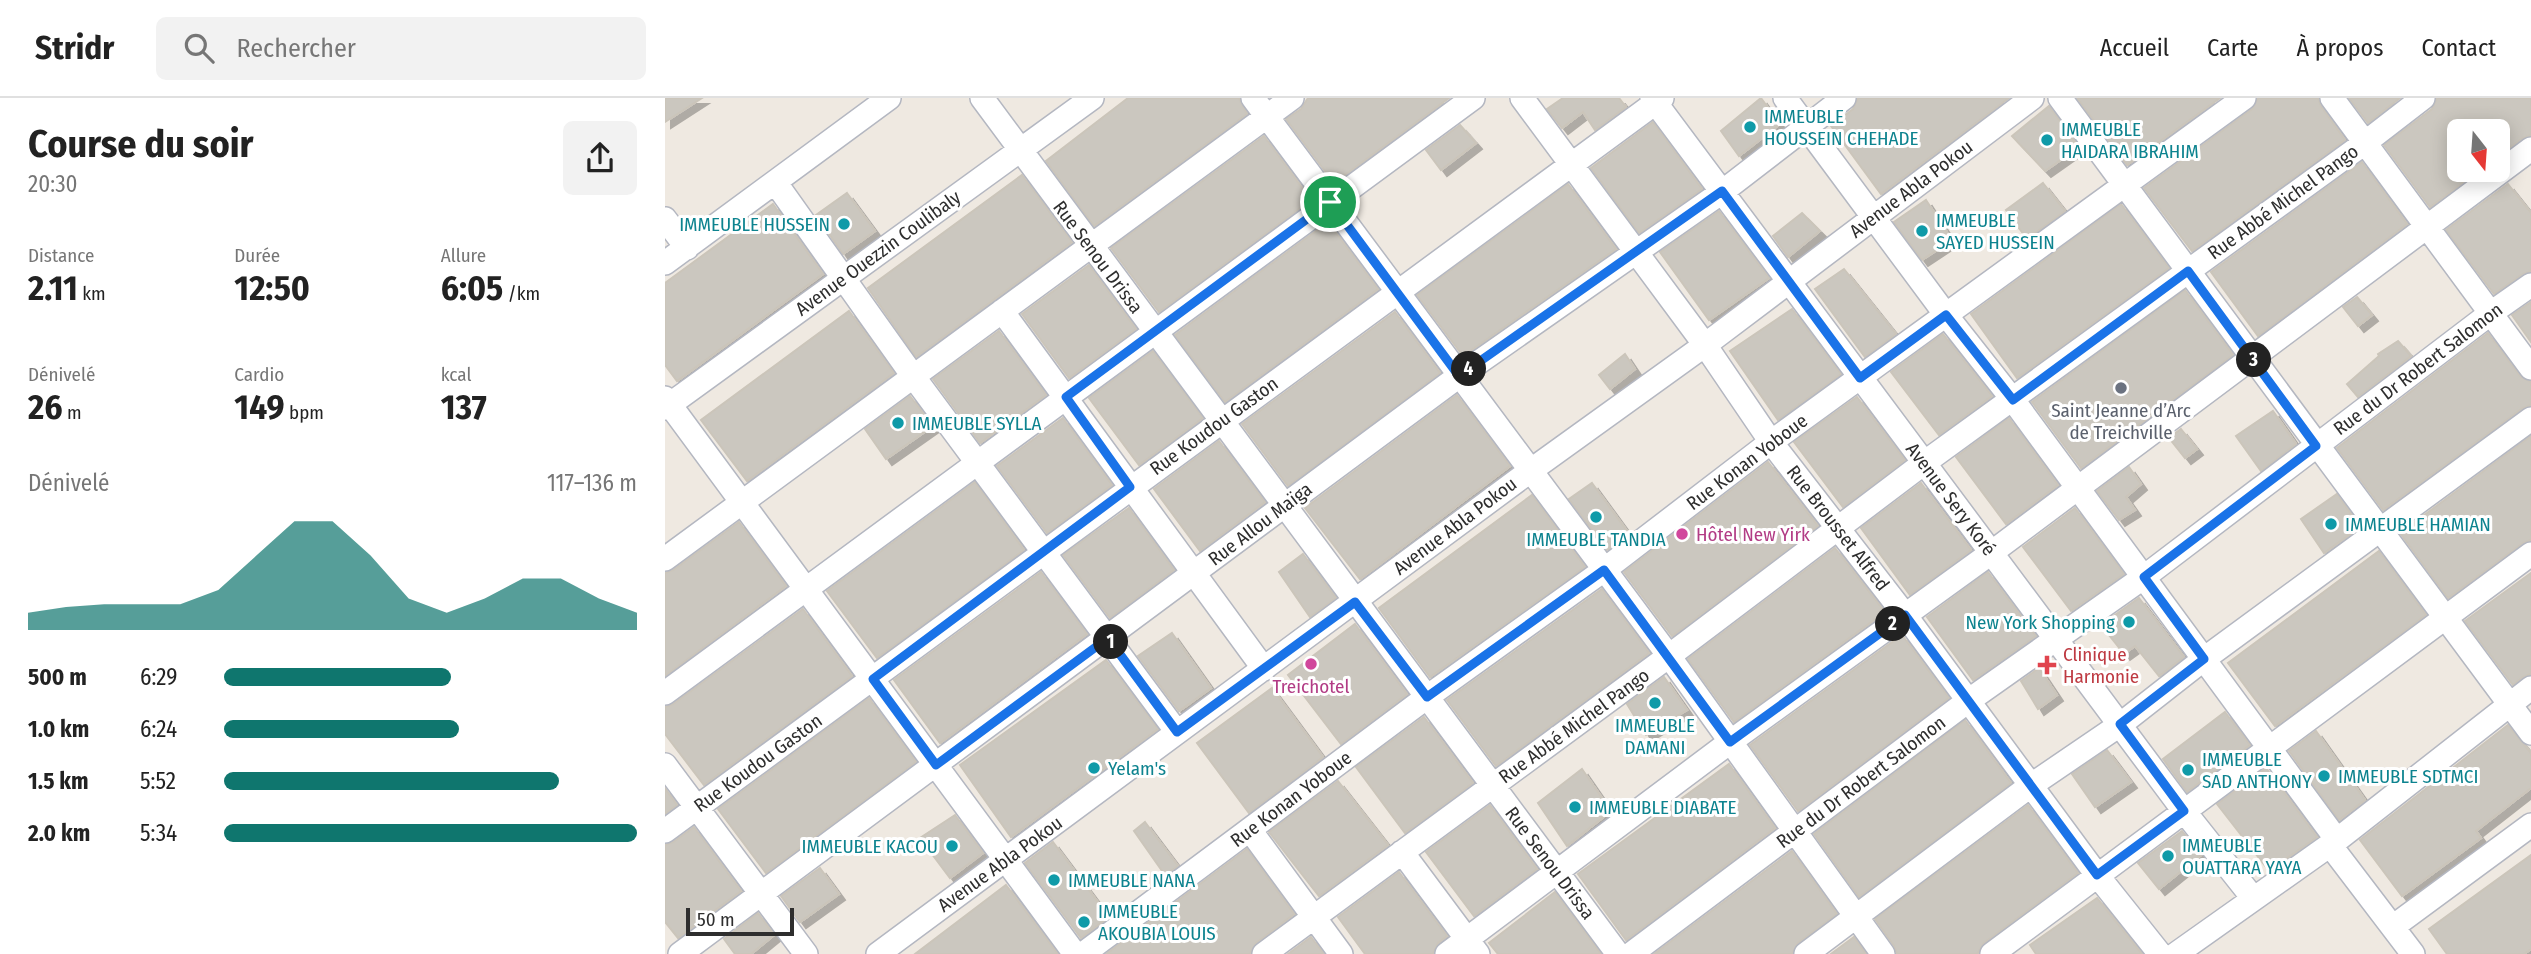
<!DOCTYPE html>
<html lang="fr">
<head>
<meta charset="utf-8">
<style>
	:root { --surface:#fff; --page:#f2f2f2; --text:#222; --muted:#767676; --line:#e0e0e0; --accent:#0f766e }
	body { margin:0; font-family:"Fira Sans Condensed",sans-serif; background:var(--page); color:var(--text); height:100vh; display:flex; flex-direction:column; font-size:26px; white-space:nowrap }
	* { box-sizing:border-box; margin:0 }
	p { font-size:23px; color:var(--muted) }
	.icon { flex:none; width:38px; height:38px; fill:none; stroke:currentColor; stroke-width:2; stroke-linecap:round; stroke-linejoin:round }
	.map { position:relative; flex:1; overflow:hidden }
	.details { display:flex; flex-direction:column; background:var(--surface); width:665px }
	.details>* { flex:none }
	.needle { width:46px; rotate:163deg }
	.fabs { position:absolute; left:1782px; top:21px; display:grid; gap:14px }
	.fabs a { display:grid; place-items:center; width:63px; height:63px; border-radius:10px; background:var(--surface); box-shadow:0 4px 18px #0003; font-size:35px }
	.scale { position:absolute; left:21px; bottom:18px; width:108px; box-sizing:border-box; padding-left:7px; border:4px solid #2e2e2e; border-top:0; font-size:19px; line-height:24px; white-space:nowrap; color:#2e2e2e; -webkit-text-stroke:5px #fff; paint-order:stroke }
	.pin { position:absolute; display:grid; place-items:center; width:60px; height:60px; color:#fff; margin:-30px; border:4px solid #fff; border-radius:50%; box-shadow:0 2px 7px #0007 }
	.km { position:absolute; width:35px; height:35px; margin:-18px; border-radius:50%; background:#222; color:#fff; font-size:19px; line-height:35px; text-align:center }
	.round { display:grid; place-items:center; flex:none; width:74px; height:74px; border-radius:10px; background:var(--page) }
	.summary { display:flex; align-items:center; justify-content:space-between; height:119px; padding:0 28px }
	h1 { font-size:38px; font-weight:700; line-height:52px }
	.stats { display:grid; grid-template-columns:repeat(3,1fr); gap:10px; height:119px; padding:7px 28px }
	.stats div { display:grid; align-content:center }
	.stats b { font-size:35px; font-weight:700 }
	.stats small { font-size:19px; font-weight:400 }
	.stats p { font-size:19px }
	.chart { height:196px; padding:14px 28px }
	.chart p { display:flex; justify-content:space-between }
	.chart svg { width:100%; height:126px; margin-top:7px; fill:var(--accent); opacity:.7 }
	ul { padding:0 28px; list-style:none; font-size:23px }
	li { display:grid; grid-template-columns:112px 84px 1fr; align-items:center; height:52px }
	li i { height:18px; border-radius:9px; background:var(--accent) }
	header { display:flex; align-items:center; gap:42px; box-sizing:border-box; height:98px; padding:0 35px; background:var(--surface); border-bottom:2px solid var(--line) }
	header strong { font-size:33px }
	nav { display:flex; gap:38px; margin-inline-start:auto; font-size:24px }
	.search { width:490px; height:63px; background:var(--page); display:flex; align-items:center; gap:18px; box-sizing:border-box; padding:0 24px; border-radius:10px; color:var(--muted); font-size:26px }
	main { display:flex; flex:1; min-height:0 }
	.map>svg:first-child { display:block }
</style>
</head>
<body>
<header>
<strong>Stridr</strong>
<div class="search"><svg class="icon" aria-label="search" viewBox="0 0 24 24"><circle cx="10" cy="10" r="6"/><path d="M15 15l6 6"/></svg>Rechercher</div>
<nav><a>Accueil</a><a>Carte</a><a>À propos</a><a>Contact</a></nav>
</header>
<main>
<section class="details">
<div class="summary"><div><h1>Course du soir</h1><p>20:30</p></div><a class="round"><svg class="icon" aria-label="share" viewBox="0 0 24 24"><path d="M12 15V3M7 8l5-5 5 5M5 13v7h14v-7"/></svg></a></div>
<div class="stats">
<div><p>Distance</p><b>2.11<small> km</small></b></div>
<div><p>Durée</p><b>12:50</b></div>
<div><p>Allure</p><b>6:05<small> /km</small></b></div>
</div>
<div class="stats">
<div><p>Dénivelé</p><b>26<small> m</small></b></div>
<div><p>Cardio</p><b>149<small> bpm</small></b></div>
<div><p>kcal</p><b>137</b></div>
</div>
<div class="chart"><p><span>Dénivelé</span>117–136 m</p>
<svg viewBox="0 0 160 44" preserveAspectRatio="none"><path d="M0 44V38L10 36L20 35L30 35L40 35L50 30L60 18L70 6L80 6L90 18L100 33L110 38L120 33L130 26L140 26L150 33L160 38V44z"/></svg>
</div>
<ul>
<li><b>500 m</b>6:29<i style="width:55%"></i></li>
<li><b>1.0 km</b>6:24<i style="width:57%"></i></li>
<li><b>1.5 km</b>5:52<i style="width:81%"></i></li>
<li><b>2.0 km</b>5:34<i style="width:100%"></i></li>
</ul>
</section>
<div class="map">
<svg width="1866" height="856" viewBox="0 0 1866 856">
	<defs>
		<filter id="shadow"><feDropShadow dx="6" dy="6" stdDeviation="0" flood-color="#0004"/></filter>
	</defs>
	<rect width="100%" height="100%" fill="#efe9e1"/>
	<!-- building -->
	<path fill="#cbc7bf" stroke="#cbc5ba" stroke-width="2" filter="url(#shadow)" d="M0,0H37L0,24Z
		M463,0H574L582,16L429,128L381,63Z
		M643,0H784L669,85L621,21L636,11Z
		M898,0H954L961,9L930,32L918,14L897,30L882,11Z
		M1096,0L1115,26L1074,58L1056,33Z
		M1193,0H1344L1216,96L1166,28L1188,11Z
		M1412,0H1555L1462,67Z
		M1593,0H1653L1656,8L1680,42L1527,153L1479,90L1587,11Z
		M1684,0H1735L1703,25Z
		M1772,0H1866V37L1858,40L1832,59V33H1794V72H1815L1765,109L1719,47L1767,11Z
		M1384,8L1414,49L1380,73L1347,38Z
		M988,24L1037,91L974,135L926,70Z
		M795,27L811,45L776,72L761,52Z
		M599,38L646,102L494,214L446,150Z
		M1697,64L1742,126L1593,238L1546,174Z
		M357,77L407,144L251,259L203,190Z
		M1378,85L1400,113L1362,141L1341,112Z
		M903,86L951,151L798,258L752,197Z
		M1843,86L1866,115V173L1858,176L1829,196L1781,132Z
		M182,95L210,133L178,156L151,117Z
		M1261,102L1287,142L1257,162L1229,124Z
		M108,106L158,176L12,283L0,267V185Z
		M1456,106L1504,170L1352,280L1306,216Z
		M1054,113L1104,180L1044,222L995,154Z
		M1137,115L1155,133L1123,159L1108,138Z
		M663,124L713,191L560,304L510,237Z
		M424,167L471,231L404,280L357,216Z
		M1179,171L1231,236L1200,259L1150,191Z
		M1520,192L1568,257L1416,370L1367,304Z
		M1692,199L1707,217L1693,228L1678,209Z
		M1866,204V244L1847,217Z
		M1127,211L1176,276L1113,322L1065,253Z
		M184,213L229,275L82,383L36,322Z
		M730,214L775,275L623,388L577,326Z
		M334,233L381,297L315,345L268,281Z
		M1823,235L1855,278L1866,284V307L1858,310L1718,412L1672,350Z
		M1278,236L1327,298L1274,337L1226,274Z
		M1733,243L1746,258L1693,299L1682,286L1714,258L1713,256Z
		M488,253L538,320L474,367L424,300Z
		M960,256L970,271L945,291L934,277Z
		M792,297L845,368L695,481L640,410Z
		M245,298L268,328L221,361L200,331Z
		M1192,299L1240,362L1178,409L1129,344Z
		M1608,313L1631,346L1596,373L1571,338Z
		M398,320L447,387L382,435L332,368Z
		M1344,320L1393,387L1341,426L1291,359Z
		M1516,331L1532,351L1520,360L1504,340Z
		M1866,338V442L1858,445L1783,500L1735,435Z
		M554,343L600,404L535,453L489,391Z
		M1103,364L1153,428L1007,538L959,474Z
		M1464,369L1476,386L1461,399L1470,412L1454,422L1432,393Z
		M310,384L359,452L212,560L162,493Z
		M927,385L962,433L942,452L904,401Z
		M1256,385L1306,452L1245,497L1196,430Z
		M1672,396L1695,429L1659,455L1636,421Z
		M867,397L920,469L765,579L714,510Z
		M464,410L509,472L445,520L398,457Z
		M1410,410L1459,476L1406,513L1358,449Z
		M74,424L121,488L0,578V475L8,472Z
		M1170,450L1220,514L1069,624L1023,561Z
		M1714,453L1761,517L1610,628L1563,565Z
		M638,456L671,500L645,519L614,474Z
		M376,474L422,536L275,645L229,582Z
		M1323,474L1371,538L1308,582L1262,519Z
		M1866,475V576L1858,579L1848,587L1800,523Z
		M937,491L984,555L831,668L782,602Z
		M1474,500L1519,559L1494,578L1470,548L1459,556L1436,527Z
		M138,511L187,578L39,687L0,636V609L8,606Z
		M690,526L742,596L676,646L623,577Z
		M507,535L546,590L514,613L473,558Z
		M1237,537L1284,600L1133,713L1085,647Z
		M441,562L493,631L346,739L295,667Z
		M1374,570L1392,597L1373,611L1356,583Z
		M999,579L1022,612L981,637L962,606Z
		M607,590L658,659L584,715L532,645Z
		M204,600L251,664L101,775L53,711Z
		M1560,614L1585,647L1522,694L1498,661Z
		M759,619L808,685L740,735L691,669Z
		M1300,622L1346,685L1194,799L1149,736Z
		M1843,627L1866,655V690L1811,733L1816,740L1737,798L1695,742Z
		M1651,633L1700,702L1674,722L1624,653Z
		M1442,652L1466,684L1430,709L1407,676Z
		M1064,666L1110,730L961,842L913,776Z
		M1601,670L1652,739L1604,773L1552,706Z
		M917,671L946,713L902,748L873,705Z
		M673,683L723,747L654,798L604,734Z
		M0,690L12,707L0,716Z
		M825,707L872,771L809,818L761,754Z
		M1363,707L1413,775L1319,845L1312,856H1232L1229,848L1210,821Z
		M290,717L318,755L285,780L255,740Z
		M480,724L513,768L500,777L469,733Z
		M29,729L76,793L13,840L0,824V747L8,744Z
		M1517,733L1536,757L1494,791L1473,765Z
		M388,744L444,819L416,840L360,765Z
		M582,751L629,816L591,845L585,856H441Z
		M1127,753L1172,816L1133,845L1127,856H989Z
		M1866,757V851L1859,856H1782L1764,831Z
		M155,770L174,796L135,824L116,798Z
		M734,774L782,838L773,845L768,856H700L673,819Z
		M341,787L393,856H250Z
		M890,794L936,856H833L824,845Z
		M1432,800L1477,856H1371L1365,847Z
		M93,815L109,837L86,856H70L59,841Z
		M646,839L659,856H623Z
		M1189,839L1201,856H1166Z"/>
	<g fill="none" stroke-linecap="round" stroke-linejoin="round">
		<defs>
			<path id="minor" d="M317,0L953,856
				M588,0L1004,558L1218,856
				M857,0L1040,247L1106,344L1240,517L1432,777L1495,856
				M987,0L1519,713L1588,800
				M1120,0L1281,217L1348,302L1672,742
				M1395,0L1866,635
				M1667,0L1866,270
				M110,84L248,278L512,634
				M0,121L22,150
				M0,165L224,0
				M337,213L599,571
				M0,300L410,856
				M0,310L427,0
				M0,461L627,0
				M0,595L808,0
				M0,667L141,856
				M585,732L676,856
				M0,733L997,0
				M1665,747L1748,856
				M737,754L813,856
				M1729,828L1866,727
				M15,856L794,278L1057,94L1179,0
				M213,856L865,373L1040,247L1367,0
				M418,856L762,599L939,472L1106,344L1579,0
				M599,856L1004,558L1259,365L1701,44L1758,0
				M782,856L1065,644L1326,455L1866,51
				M966,856L1303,603L1479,479L1826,215L1866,187
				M1141,856L1365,688L1456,626L1539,561L1866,321
				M1327,856L1866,456
				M1511,856L1672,742L1866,590"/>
		</defs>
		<!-- minor casing -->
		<use href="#minor" stroke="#b4b7c1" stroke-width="26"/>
		<!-- minor -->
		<use href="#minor" stroke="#fff" stroke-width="23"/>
	</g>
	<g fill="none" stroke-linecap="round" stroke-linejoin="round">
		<defs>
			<path id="route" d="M1057,93L1195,280L1281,217L1348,302L1523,173L1651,348L1479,479L1539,561L1455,626L1519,713L1432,777L1240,517L1065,644L939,472L762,599L690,504L512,634L443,540L271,667L208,581L465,389L401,299L665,104L794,278Z"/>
		</defs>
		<!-- route casing -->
		<use href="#route" stroke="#fff" stroke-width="14"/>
		<!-- route -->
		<use href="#route" stroke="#1a73e8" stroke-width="9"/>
	</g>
	<!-- markers -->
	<g fill="#0f9aa8" stroke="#fff" stroke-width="2.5">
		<circle cx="1085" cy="29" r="7"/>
		<circle cx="1382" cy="42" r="7"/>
		<circle cx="179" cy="126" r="7"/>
		<circle cx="1257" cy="133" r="7"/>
		<circle cx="233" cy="325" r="7"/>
		<circle cx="931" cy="419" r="7"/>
		<circle cx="1666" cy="426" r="7"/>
		<circle cx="1464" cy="524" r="7"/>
		<circle cx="990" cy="605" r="7"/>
		<circle cx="429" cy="670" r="7"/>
		<circle cx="1523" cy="672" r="7"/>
		<circle cx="1659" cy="678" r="7"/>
		<circle cx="910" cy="709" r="7"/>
		<circle cx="287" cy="748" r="7"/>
		<circle cx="1503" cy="758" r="7"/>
		<circle cx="389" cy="782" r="7"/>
		<circle cx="419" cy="824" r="7"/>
	</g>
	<circle fill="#6b7280" stroke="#fff" stroke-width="2.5" cx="1456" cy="290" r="7"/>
	<g fill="#d1479c" stroke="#fff" stroke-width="2.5">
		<circle cx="1017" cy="436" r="7"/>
		<circle cx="646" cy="566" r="7"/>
	</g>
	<path fill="#e0444e" stroke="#fff" stroke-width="2.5" d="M1378.5 556.5h7v7h7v7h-7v7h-7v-7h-7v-7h7z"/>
	<g text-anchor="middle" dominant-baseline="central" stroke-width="6" stroke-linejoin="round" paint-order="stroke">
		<!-- culture labels -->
		<g font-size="19" fill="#0d838f" stroke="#fff" text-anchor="start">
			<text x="1099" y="18">IMMEUBLE<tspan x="1099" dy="22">HOUSSEIN CHEHADE</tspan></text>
			<text x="1396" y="31">IMMEUBLE<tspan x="1396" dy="22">HAIDARA IBRAHIM</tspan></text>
			<text x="1271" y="122">IMMEUBLE<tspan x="1271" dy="22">SAYED HUSSEIN</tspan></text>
			<text x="165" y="126" text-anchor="end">IMMEUBLE HUSSEIN</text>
			<text x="247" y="325">IMMEUBLE SYLLA</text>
			<text x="1680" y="426">IMMEUBLE HAMIAN</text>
			<text x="931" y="441" text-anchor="middle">IMMEUBLE TANDIA</text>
			<text x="1450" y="524" text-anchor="end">New York Shopping</text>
			<text x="990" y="627" text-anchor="middle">IMMEUBLE<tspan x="990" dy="22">DAMANI</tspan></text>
			<text x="1537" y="661">IMMEUBLE<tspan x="1537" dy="22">SAD ANTHONY</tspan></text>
			<text x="443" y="670">Yelam's</text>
			<text x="1673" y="678">IMMEUBLE SDTMCI</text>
			<text x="924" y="709">IMMEUBLE DIABATE</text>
			<text x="1517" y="747">IMMEUBLE<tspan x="1517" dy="22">OUATTARA YAYA</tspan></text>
			<text x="273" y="748" text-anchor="end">IMMEUBLE KACOU</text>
			<text x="403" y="782">IMMEUBLE NANA</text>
			<text x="433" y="813">IMMEUBLE<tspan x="433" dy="22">AKOUBIA LOUIS</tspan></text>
		</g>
		<!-- street labels -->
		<g font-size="19" fill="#2e2e2e" stroke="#fff">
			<text transform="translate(1246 91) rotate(-37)">Avenue Abla Pokou</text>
			<text transform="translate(1618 104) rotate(-36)">Rue Abbé Michel Pango</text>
			<text transform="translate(213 155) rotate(-36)">Avenue Ouezzin Coulibaly</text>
			<text transform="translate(433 159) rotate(53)">Rue Senou Drissa</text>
			<text transform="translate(1753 271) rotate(-37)">Rue du Dr Robert Salomon</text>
			<text transform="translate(549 328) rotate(-36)">Rue Koudou Gaston</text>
			<text transform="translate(1082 364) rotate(-37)">Rue Konan Yoboue</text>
			<text transform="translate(1286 401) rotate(53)">Avenue Sery Koré</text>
			<text transform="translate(595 426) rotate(-37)">Rue Allou Maïga</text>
			<text transform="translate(790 428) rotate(-37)">Avenue Abla Pokou</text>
			<text transform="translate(1173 430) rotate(52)">Rue Brousset Alfred</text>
			<text transform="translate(909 628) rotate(-36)">Rue Abbé Michel Pango</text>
			<text transform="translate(93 665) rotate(-36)">Rue Koudou Gaston</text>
			<text transform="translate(1196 684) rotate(-37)">Rue du Dr Robert Salomon</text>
			<text transform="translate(626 701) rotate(-37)">Rue Konan Yoboue</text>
			<text transform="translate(885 765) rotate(53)">Rue Senou Drissa</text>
			<text transform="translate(335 766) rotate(-36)">Avenue Abla Pokou</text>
		</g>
		<!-- worship labels -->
		<g font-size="19" fill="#5b616d" stroke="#fff">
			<text x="1456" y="312">Saint Jeanne d’Arc<tspan x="1456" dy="22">de Treichville</tspan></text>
		</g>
		<!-- hotel labels -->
		<g font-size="19" fill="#b23c85" stroke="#fff" text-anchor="start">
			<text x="1031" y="436">Hôtel New Yirk</text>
			<text x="646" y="588" text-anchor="middle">Treichotel</text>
		</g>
		<!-- health labels -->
		<g font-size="19" fill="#be3a42" stroke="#fff" text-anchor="start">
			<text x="1398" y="556">Clinique<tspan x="1398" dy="22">Harmonie</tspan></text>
		</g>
	</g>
</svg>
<div class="fabs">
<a><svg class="needle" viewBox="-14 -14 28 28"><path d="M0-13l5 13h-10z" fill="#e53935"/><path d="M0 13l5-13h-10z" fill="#767676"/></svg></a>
</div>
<div class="scale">50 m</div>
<div class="pin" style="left:665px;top:104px;background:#1e9e55"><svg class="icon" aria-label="arrive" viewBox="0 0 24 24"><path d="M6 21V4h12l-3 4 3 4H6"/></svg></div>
<b class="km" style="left:446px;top:544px">1</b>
<b class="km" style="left:1228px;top:526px">2</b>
<b class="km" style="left:1589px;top:262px">3</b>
<b class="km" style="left:804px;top:271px">4</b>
</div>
</main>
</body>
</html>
